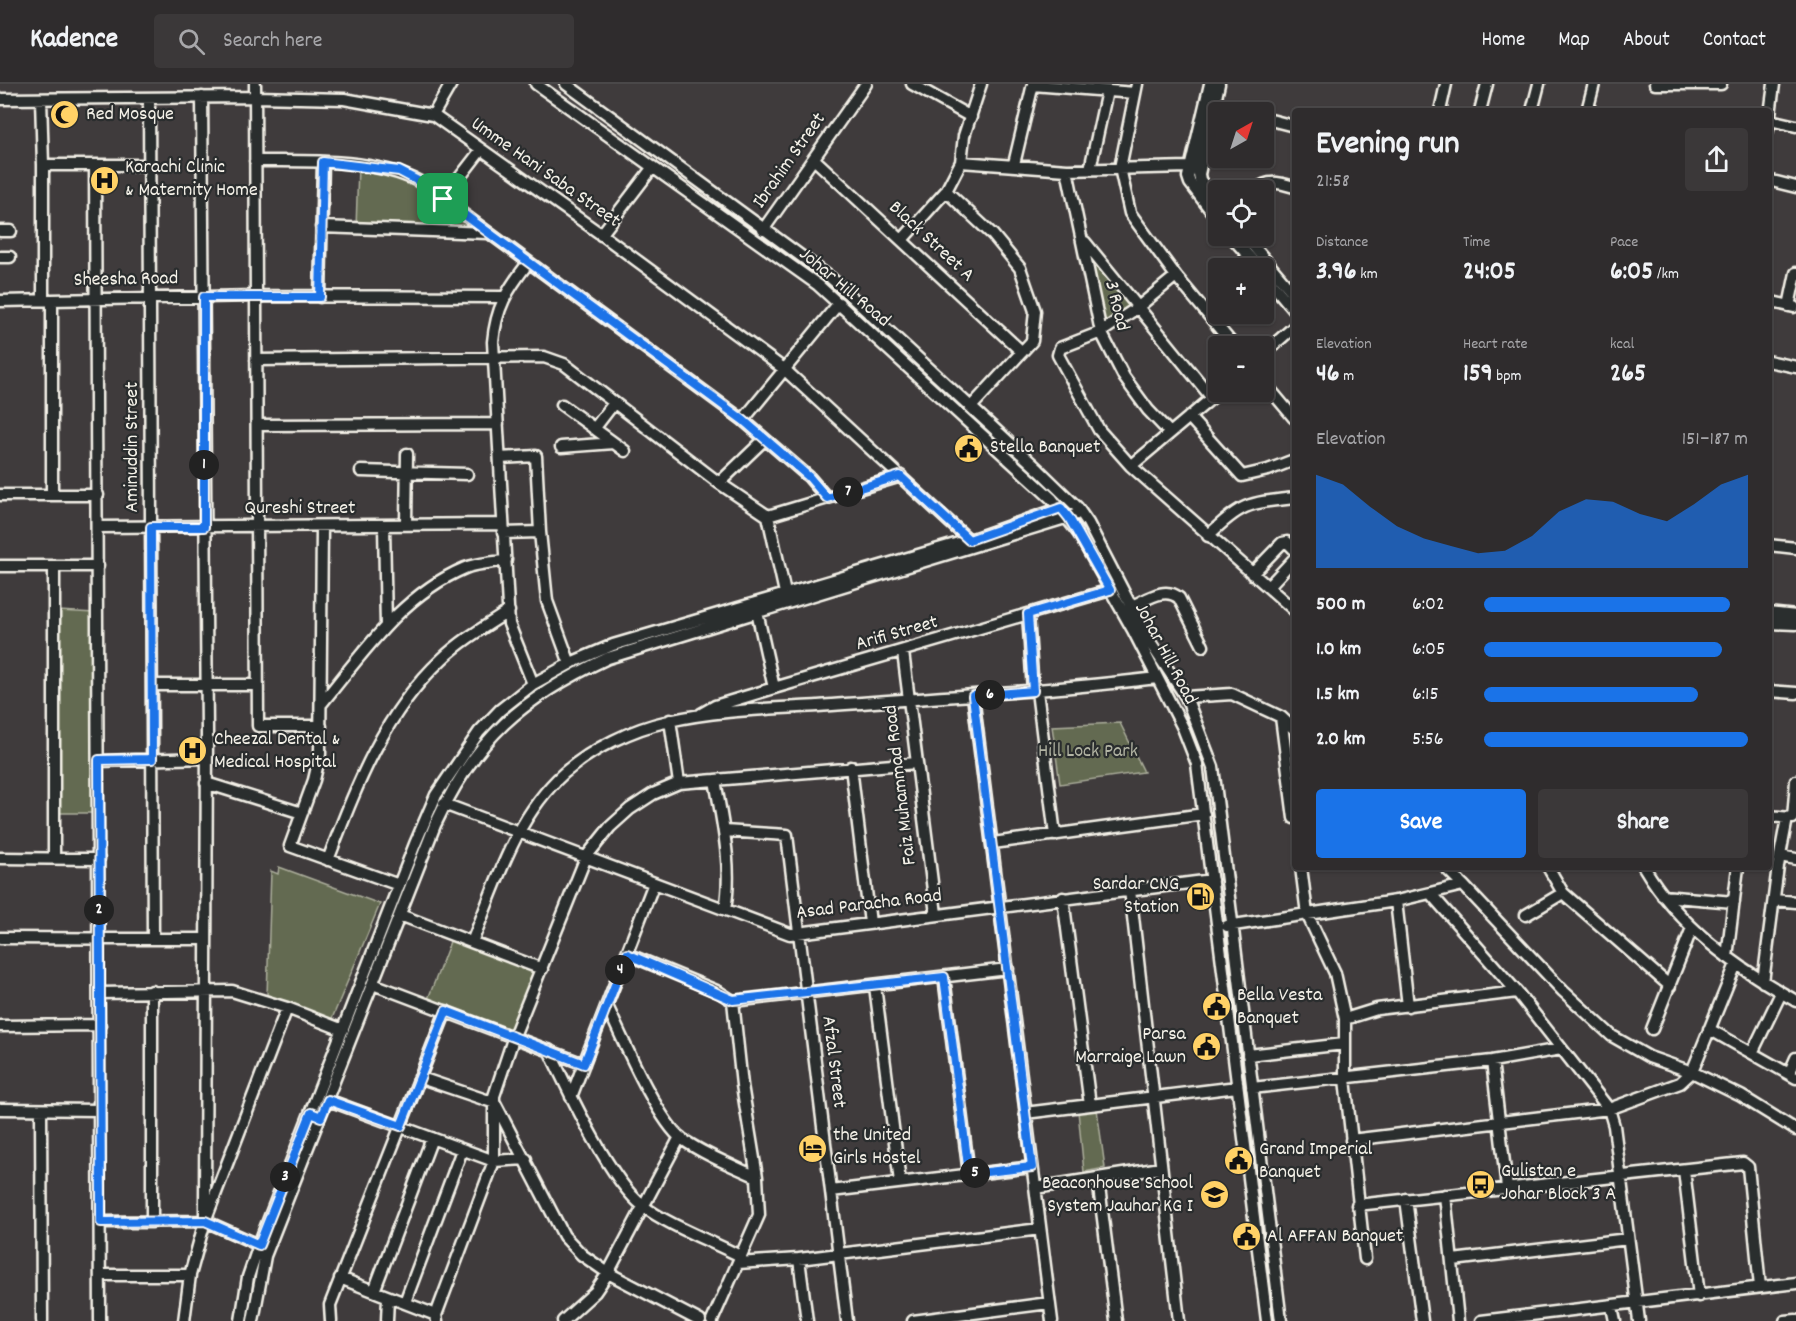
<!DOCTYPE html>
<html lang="en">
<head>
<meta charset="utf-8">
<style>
	:root { --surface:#2f2c2d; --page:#3b3839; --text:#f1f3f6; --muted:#a7a7aa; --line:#4a4849; --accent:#1a73e8 }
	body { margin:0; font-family:Dekko,sans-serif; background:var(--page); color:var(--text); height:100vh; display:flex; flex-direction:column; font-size:22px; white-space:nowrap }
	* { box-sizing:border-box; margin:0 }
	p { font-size:20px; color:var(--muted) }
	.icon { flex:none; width:33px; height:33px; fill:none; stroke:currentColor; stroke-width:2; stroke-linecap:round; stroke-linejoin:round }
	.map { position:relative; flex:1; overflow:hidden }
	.details { position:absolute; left:1292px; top:24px; width:480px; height:762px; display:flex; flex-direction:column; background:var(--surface); border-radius:6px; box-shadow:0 2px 4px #0004,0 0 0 2px var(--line) }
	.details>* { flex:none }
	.needle { width:39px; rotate:39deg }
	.buttons { position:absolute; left:1208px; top:18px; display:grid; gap:12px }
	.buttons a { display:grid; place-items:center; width:66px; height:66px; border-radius:6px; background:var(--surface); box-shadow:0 2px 4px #0004,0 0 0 2px var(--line); font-size:30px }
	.pin { position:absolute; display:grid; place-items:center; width:51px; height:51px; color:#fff; margin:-26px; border-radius:12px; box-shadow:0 3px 9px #0006 }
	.km { position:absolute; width:30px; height:30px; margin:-15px; border-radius:50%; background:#222; color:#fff; font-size:16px; line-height:30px; text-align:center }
	.round { display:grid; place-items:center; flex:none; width:63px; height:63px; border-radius:6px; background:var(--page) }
	.overview { display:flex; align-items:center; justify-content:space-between; height:102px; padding:0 24px }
	h1 { font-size:33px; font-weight:700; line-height:45px }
	.metrics { display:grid; grid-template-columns:repeat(3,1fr); gap:9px; height:102px; padding:6px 24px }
	.metrics div { display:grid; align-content:center }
	.metrics b { font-size:26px; font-weight:700 }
	.metrics small { font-size:16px; font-weight:400 }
	.metrics p { font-size:16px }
	.chart { height:168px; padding:12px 24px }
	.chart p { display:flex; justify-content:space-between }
	.chart svg { width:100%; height:108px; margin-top:6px; fill:var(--accent); opacity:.7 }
	.cta { display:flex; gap:12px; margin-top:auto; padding:12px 24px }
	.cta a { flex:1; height:69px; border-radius:6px; background:var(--accent); color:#fff; font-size:24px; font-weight:700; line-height:69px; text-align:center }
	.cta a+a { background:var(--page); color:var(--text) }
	ul { padding:0 24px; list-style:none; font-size:20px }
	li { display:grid; grid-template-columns:96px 72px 1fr; align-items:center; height:45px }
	li i { height:15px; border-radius:8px; background:var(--accent) }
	header { display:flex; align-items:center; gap:36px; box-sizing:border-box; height:84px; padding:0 30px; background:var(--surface); border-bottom:2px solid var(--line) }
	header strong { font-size:28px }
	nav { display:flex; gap:33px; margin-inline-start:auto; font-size:21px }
	.search { width:420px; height:54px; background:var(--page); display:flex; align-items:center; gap:15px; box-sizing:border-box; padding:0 21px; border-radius:6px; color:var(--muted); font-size:22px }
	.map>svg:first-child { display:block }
</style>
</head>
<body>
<header>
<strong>Kadence</strong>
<div class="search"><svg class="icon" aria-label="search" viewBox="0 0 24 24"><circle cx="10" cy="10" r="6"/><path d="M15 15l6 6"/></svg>Search here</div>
<nav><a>Home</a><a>Map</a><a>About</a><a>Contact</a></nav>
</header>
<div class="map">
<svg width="1796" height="1237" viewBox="0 0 1796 1237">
	<rect width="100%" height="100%" fill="#3f3b3c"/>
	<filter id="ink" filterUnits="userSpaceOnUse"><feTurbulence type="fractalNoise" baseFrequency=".0167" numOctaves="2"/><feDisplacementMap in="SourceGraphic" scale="12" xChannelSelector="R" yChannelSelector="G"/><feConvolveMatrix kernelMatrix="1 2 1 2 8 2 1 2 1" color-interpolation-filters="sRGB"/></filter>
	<g filter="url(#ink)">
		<!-- green -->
		<path fill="#646b51" stroke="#acae9c" stroke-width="1.5" d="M358,82L399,87L488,149L356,145Z
			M1083,156L1137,224L1101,248Z
			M58,527L95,529L92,729H58Z
			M1120,639L1144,688L1060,700L1052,642Z
			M279,783L380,820L331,937L267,912L271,787L278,790Z
			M451,855L535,887L512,947L428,915Z
			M1097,1025L1105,1084L1084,1088L1078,1027Z"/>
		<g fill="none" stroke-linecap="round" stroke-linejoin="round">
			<defs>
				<path id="minor" d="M255,0L258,642H321
					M536,0L818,201L1052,415L1079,450L1133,546L1183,644L1197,680L1267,1237
					M566,0L831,194L1039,386L1077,423L1088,439L1149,557L1186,613L1213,683L1281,1237
					M912,0L971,33
					M1137,0L1120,84L1130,129L1176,192L1234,262
					M1210,0L1188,93L1190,99L1218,136
					M1655,0H1721
					M1033,1L1135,9
					M149,14L153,855
					M0,15L255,13L344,15L433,31L605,153L784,285L969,456
					M41,15L43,81H149
					M1214,22L1240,28
					M1440,27L1446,0
					M1480,27L1487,0
					M1532,27L1539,0
					M1587,27L1594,0
					M433,31L451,0
					M1263,34L1294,42
					M1770,36L1796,42
					M1768,46L1774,0
					M814,75L1022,268
					M255,77C307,77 374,74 420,98L743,336L809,393L827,414
					M961,78L1067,86L1189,83
					M1014,80L1033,0
					M95,81L100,1237
					M1090,85L1107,7
					M1067,86L1101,248L1124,293L1148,326L1170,349
					M1768,96L1796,103
					M1256,106C1268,95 1280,99 1294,103
					M946,107L993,151L1020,184L1035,227L1032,257L971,323
					M443,115L481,66
					M1218,120L1200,96L1199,90L1219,0
					M321,143L488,149
					M763,146L866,0
					M0,147H11
					M601,151L653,83
					M1231,152L1259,184
					M1245,152L1294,210
					M902,156L946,107L961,78L964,52L981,0
					M1085,158L1212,314
					M0,173H10
					M528,179C507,206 496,224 493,258L509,540L533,600
					M1263,189L1294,226
					M1176,192L1137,224L1101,248L1060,264L1058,271L1099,346L1131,382L1294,526
					M320,213L323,78
					M43,216V81
					M0,217L256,212L504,213
					M1768,217L1794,223
					M1789,222L1796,189
					M1263,270L1294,243
					M256,276L544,273L564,280L719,399L768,432
					M1768,277L1796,283
					M1263,297L1294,334
					M562,321L625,367
					M1189,333L1242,392L1268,386L1294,376
					M743,336L839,219
					M257,341L498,340
					M594,345L614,319
					M561,363L614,359
					M500,374L536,372L540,448
					M1131,382L1219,308
					M361,387L467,390
					M719,399L765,355
					M0,411H98
					M52,411V216
					M768,432L901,392
					M768,432L785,509
					M406,440L407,370
					M384,442L386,542
					M98,443L502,440
					M322,443L320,670L314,696L290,762L399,801
					M503,449L540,448L547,517L570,580
					M1208,452C1241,419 1249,419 1294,414
					M1768,461L1796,464
					M0,482H98
					M54,482V775
					M1252,490L1282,459L1287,458L1294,465
					M1268,503L1294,475
					M1132,522C1148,515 1165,502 1179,514L1203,562
					M757,528L774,604
					M1768,529L1796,532
					M1028,530L1033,607
					M1768,539L1796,540
					M903,568L936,830
					M152,601H258
					M1037,607L1055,751
					M1768,607L1796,609
					M973,612L1052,1237
					M1186,613L1232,610L1281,633L1294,734
					M322,619C363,569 403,510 465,484C477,479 493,479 506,476
					M701,630L715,622L774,604L1110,506
					M1281,633L1294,645
					M670,636L679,699
					M99,677L207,674
					M851,683L870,839
					M715,696C722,737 733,783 725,825
					M206,699L302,729
					M444,720L790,850L1212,796
					M1768,732L1792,734
					M1793,734L1796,697
					M724,747L787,751L847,1237
					M993,759L1204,730
					M1780,772L1796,775
					M0,774L99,775
					M328,776C356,703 383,630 442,575C462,556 486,542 509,527
					M1301,783L1307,830L1335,889L1345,935
					M1445,783L1463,801
					M1548,783L1563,809L1670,902
					M1644,783C1679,843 1736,883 1796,917
					M1130,806L1179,1237
					M1430,809L1463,801L1563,907L1612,952L1649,973L1692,988L1741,1012L1796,1046
					M1663,812L1734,818
					M1063,814L1090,1021
					M1774,816L1796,818
					M1396,817L1408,922
					M400,831L542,885
					M1526,831L1563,809
					M1227,842L1396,817L1430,809L1517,908L1609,1025L1614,1042L1639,1237
					M0,854L206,855
					M472,858C496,800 515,733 564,689C593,664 632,645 669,637C721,625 778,625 832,621C941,613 1049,607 1157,594
					M627,870L719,908L733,917L1008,885
					M1727,873L1738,783
					M944,893L969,1090
					M1763,898L1778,782L1787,734
					M373,900L584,980
					M875,902L900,1098
					M99,909L232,907L287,924L343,946
					M607,922C622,953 657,1036 682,1055C705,1071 731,1081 757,1093
					M0,942L100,941
					M1652,945L1692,844
					M1709,945L1796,994
					M549,966C568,1006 610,1097 643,1122C666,1140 713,1158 740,1172
					M1752,969L1781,909
					M1248,971L1344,960
					M1492,977L1507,1104
					M1789,990L1796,974
					M421,994L495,1019L564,1152L582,1171L608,1189L700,1237
					M1252,1004L1492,977L1561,965
					M571,1013L654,799
					M328,1016L494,1077L526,1075
					M0,1025L100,1026
					M41,1026L42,1237
					M1025,1029L1237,1003
					M1351,1056L1609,1025L1680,999L1692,988L1736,880
					M1684,1086L1699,1212
					M1098,1095L1116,1237
					M1035,1104L1161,1084
					M831,1107L1032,1083
					M1445,1111L1458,1237
					M1406,1115L1422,1237
					M1357,1121L1743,1079L1748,1083L1760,1203
					M207,1132L287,924
					M101,1138L205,1137L259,1161
					M152,1138V907
					M799,1175L807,1237
					M1365,1175L1345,995V935L1377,925L1517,908
					M1453,1176L1628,1155
					M738,1179L799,1175L1040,1145
					M100,1191H190
					M340,1194L436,1231
					M374,1207L432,1054
					M405,1218L462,1066
					M1612,1223L1615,1237
					M184,1237L190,1191L205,1137V1123L207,649L202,13
					M241,1237L248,1193L261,1155L415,760L436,711L479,648L500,626L533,600L573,578L613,561L969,456L1061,424
					M253,1237L265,1172L435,741C475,654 522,614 608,574L1075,431
					M331,1237L330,1221L446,927
					M387,1237L388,1213
					M437,1237L436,1231L494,1077V1012L514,952L586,773L610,743L630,725L653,710L679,699L916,679
					M563,1237L595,1208L608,1189L680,1053
					M712,1237L759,1131L757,1093L742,1001L733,917
					M913,1237L1049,1219
					M1481,1237L1796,1199
					M1785,1237L1796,1236"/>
			</defs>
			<!-- minor casing -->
			<use href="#minor" stroke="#f4f1e8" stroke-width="15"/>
			<!-- minor -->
			<use href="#minor" stroke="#2a2d2e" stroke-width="10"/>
		</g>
	</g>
	<g fill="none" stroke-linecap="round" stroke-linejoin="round" filter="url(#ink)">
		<defs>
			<path id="route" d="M323,78L399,87L420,98L743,336L809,393L827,414L900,392L969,456L1061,424L1069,434L1110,506L1028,530L1033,607L973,612L1032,1083L969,1090L944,893L733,916L627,870L584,980L446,927L401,1042L328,1016L321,1033L311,1029L259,1161L205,1137L101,1138L99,676L152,675L151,443H204V213H320Z"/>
		</defs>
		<!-- route casing -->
		<use href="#route" stroke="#fff" stroke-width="12"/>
		<!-- route -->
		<use href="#route" stroke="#1a73e8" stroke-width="8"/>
	</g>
	<!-- icons -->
	<defs>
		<symbol id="mosque-disc" viewBox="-11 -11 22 22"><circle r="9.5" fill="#ffd166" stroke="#2a2d2e"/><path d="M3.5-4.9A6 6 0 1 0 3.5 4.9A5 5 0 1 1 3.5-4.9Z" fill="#111"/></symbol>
		<symbol id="hospital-disc" viewBox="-11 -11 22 22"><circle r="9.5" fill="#ffd166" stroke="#2a2d2e"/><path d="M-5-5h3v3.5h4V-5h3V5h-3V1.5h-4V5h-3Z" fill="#111"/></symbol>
		<symbol id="civic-disc" viewBox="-11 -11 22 22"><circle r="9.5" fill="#ffd166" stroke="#2a2d2e"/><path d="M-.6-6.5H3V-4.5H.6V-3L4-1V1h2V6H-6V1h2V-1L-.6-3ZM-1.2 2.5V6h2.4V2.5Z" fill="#111"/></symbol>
		<symbol id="fuel-disc" viewBox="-11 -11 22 22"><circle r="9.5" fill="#ffd166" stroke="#2a2d2e"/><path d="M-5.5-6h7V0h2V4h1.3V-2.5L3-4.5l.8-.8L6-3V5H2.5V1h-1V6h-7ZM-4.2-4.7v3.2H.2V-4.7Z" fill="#111"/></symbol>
		<symbol id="hotel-disc" viewBox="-11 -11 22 22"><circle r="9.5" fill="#ffd166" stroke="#2a2d2e"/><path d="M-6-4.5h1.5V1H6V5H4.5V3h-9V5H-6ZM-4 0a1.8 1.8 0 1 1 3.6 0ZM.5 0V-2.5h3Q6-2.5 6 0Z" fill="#111"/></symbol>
		<symbol id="bus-disc" viewBox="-11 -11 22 22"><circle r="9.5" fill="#ffd166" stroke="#2a2d2e"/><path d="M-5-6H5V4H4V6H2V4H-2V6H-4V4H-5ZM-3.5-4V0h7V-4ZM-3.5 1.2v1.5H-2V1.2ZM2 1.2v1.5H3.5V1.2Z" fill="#111"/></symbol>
		<symbol id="school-disc" viewBox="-11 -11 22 22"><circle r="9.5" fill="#ffd166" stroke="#2a2d2e"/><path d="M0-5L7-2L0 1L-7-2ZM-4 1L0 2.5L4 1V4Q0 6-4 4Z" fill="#111"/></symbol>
	</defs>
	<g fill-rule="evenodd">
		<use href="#mosque-disc" x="48" y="14" width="33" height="33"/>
		<use href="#hospital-disc" x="88" y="80" width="33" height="33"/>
		<use href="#civic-disc" x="952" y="348" width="33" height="33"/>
		<use href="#hospital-disc" x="176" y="650" width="33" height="33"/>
		<use href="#fuel-disc" x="1184" y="796" width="33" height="33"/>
		<use href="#civic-disc" x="1200" y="906" width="33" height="33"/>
		<use href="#civic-disc" x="1190" y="946" width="33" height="33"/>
		<use href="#hotel-disc" x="796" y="1048" width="33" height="33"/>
		<use href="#civic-disc" x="1222" y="1060" width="33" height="33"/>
		<use href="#bus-disc" x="1464" y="1084" width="33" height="33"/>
		<use href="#school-disc" x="1198" y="1094" width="33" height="33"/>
		<use href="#civic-disc" x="1230" y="1136" width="33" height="33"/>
	</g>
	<g text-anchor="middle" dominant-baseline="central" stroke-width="4.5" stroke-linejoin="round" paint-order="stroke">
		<!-- poi labels -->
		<g font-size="20" fill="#f4f1e8" stroke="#2a2d2e" text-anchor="start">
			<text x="86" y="31">Red Mosque</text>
			<text x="125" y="84">Karachi Clinic<tspan x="125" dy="23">&amp; Maternity Home</tspan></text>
			<text x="990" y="364">Stella Banquet</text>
			<text x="214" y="656">Cheezal Dental &amp;<tspan x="214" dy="23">Medical Hospital</tspan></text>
			<text x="1179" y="801" text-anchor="end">Sardar CNG<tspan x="1179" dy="23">Station</tspan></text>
			<text x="1237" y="912">Bella Vesta<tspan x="1237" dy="23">Banquet</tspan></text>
			<text x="1186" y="951" text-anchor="end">Parsa<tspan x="1186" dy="23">Marraige Lawn</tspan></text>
			<text x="833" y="1052">the United<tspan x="833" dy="23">Girls Hostel</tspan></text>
			<text x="1259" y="1066">Grand Imperial<tspan x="1259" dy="23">Banquet</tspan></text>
			<text x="1501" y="1088">Gulistan e<tspan x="1501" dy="23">Johar Block 3 A</tspan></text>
			<text x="1193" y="1100" text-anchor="end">Beaconhouse School<tspan x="1193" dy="23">System Jauhar KG I</tspan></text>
			<text x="1267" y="1153">Al AFFAN Banquet</text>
		</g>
		<!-- street labels -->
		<g font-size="20" fill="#f4f1e8" stroke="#2a2d2e">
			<text transform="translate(790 77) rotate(-55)">Ibrahim Street</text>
			<text transform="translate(545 89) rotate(35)">Umme Hani Saba Street</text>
			<text transform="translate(931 158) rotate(43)">Black Street A</text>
			<text transform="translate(126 196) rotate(-1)">Sheesha Road</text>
			<text transform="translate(844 204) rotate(40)">Johar Hill Road</text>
			<text transform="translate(1116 222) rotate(76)">3 Road</text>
			<text transform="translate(133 363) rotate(-90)">Aminuddin Street</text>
			<text x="300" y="425">Qureshi Street</text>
			<text transform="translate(897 550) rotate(-16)">Arifi Street</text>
			<text transform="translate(1165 570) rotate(62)">Johar Hill Road</text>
			<text transform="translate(901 701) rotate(-97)">Faiz Muhammad Road</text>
			<text transform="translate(869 821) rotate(-7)">Asad Paracha Road</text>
			<text transform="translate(833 978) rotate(83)">Afzal Street</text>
		</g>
		<!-- park labels -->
		<g font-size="20" fill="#b3b5a4" stroke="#2a2d2e">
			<text x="1088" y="668">Hill Lock Park</text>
		</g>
	</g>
</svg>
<div class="buttons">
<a><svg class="needle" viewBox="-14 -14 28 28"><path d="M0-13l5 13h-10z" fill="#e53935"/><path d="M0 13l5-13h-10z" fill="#a7a7aa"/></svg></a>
<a><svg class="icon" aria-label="locate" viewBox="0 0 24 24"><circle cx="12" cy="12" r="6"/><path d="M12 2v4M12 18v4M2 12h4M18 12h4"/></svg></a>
<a>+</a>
<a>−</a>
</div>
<div class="pin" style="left:443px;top:115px;background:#1e9e55"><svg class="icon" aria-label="arrive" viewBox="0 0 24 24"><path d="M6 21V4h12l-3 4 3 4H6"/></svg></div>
<b class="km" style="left:204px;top:381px">1</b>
<b class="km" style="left:99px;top:826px">2</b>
<b class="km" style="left:285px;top:1093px">3</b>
<b class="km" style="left:620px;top:886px">4</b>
<b class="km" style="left:975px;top:1089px">5</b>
<b class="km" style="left:990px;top:611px">6</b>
<b class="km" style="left:848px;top:408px">7</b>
<section class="details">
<div class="overview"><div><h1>Evening run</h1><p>21:58</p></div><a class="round"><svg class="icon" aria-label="share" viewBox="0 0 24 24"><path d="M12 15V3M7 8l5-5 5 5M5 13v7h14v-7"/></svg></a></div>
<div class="metrics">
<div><p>Distance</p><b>3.96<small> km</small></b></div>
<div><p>Time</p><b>24:05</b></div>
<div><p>Pace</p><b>6:05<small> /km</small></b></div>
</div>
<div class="metrics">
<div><p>Elevation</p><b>46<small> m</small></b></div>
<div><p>Heart rate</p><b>159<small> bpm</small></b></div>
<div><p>kcal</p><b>265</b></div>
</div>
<div class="chart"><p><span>Elevation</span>151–187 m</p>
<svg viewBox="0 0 160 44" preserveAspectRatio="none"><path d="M0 44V6L10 10L20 19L30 27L40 32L50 35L60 38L70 37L80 31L90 21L100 16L110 17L120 22L130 25L140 18L150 10L160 6V44z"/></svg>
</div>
<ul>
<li><b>500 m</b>6:02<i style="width:93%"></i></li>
<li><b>1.0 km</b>6:05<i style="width:90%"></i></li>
<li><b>1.5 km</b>6:15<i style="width:81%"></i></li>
<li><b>2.0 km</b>5:56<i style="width:100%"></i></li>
</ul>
<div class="cta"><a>Save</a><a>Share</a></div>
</section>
</div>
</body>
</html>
